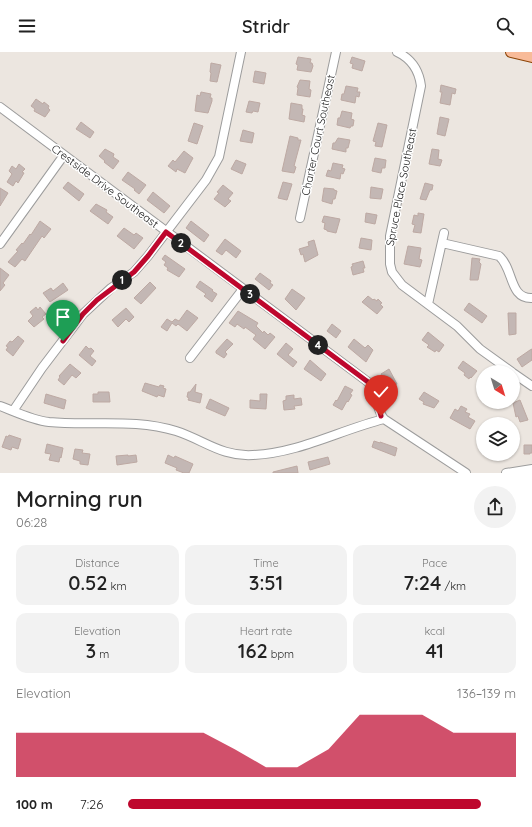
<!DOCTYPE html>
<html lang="en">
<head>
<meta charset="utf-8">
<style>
	:root { --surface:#fff; --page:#f2f2f2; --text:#222; --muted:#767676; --accent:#be072d }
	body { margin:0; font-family:Quicksand,sans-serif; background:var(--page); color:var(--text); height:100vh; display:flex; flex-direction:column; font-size:15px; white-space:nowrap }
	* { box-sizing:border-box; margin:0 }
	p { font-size:13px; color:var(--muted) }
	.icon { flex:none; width:22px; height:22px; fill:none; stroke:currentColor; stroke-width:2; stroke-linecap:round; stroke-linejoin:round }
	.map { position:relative; height:421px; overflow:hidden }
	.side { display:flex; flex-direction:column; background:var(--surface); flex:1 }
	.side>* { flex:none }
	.needle { width:26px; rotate:142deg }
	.tools { position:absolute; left:476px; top:313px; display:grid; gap:8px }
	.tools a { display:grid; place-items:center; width:44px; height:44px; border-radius:50%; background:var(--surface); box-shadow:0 1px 3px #0004; font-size:20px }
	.pin { position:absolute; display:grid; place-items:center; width:34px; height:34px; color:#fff; margin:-41px -17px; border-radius:50% 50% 50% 0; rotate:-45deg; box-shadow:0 0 4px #0007 }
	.pin .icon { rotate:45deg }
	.km { position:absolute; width:20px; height:20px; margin:-10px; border-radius:50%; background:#222; color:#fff; font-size:11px; line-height:20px; text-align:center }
	.round { display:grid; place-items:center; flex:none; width:42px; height:42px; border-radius:21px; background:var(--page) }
	.head { display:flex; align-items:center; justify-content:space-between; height:68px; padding:0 16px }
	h1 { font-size:22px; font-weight:600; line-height:30px }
	.stats { display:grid; grid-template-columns:repeat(3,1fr); gap:6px; height:68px; padding:4px 16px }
	.stats div { display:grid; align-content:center; border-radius:10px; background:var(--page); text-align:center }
	.stats b { font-size:20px; font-weight:600 }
	.stats small { font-size:11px; font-weight:400 }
	.stats p { font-size:11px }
	.chart { height:112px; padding:8px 16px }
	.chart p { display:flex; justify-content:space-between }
	.chart svg { width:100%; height:72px; margin-top:4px; fill:var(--accent); opacity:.7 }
	ul { padding:0 16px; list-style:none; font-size:13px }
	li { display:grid; grid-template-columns:64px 48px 1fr; align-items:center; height:30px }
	li i { height:10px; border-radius:5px; background:var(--accent) }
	header { display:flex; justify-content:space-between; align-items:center; height:52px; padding:0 16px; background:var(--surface); font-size:18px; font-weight:600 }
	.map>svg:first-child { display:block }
</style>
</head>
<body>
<header><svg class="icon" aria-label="menu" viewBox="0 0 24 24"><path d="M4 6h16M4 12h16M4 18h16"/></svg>Stridr<svg class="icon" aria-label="search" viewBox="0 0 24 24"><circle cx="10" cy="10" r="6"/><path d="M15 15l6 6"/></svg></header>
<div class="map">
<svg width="532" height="421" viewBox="0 0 532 421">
	<rect width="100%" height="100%" fill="#ece6e0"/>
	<!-- building -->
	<path fill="#c3b7b4" stroke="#bda9a3" d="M298,5L311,7L310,11H312L313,14L311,20L297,18L298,13L296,12Z
		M352,5L365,9L362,19L352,16L353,12L350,11Z
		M211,11L221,13L217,30L210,29L211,21L210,20Z
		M255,19L266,21L264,32L253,30Z
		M300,28L310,29L309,37L311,38L310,45L297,43L298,36L297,35Z
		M441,33L456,37L455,42L452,41L450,53L440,51L442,40H440Z
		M346,34L358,36L357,40H360L359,45L356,44L355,51L341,48L342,42H344Z
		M201,40L211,42L210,46H212V49L208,61L195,59L197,43L200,44Z
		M36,47L43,52L44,50L49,54L48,56L50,58L45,65L34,59L35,57L31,54Z
		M249,49L260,51L258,60L253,59L252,61L246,60Z
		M291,51L302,53V57H303L302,63L305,64L304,70L289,67Z
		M342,59L352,61L351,67L354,68L353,74H351L350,76L337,73L338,66H340Z
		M440,65L449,67L445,84L437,82Z
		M81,70L94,80L90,86L76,77Z
		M194,71L203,74L197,92L188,89Z
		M378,71L387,73L382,95L375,94L376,90L373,89Z
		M243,78L254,81L252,91L240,89Z
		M290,84L298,86V88H301L294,114L296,115L294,121L282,119Z
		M338,86L350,88L348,96H346V100L332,97L333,91H335Z
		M105,97L114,102L113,105L119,109L113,117L104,110L105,109L99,104Z
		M432,97L439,98L438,107L442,108L440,114L429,112Z
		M184,99L193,106L185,121L177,117L176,120L168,114L173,108L175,110Z
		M375,106L386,108L385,116H382L381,121L372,119Z
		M236,108L246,112L242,122L231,117Z
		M333,111L343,113L342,116L345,117L343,122L341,121L340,127L326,124L328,118L331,119Z
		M19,112L25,117L22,120L24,121L18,131L16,129L13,134L7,130L12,122L9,119L12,114L16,117Z
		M128,120L146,133L139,142L134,138L135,137L122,128Z
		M68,130L84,142L79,149L63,136Z
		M283,130L292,132L287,148L278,146Z
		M425,131L433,133L432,138H430L426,148L420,147Z
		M223,133L233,141L228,147L231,149L225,155L214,147L219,141L217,140Z
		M371,135L383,137L381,147L370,146Z
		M0,136L8,141L0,154Z
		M324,136L334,137V138L337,139L335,147H333L332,152L322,149Z
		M153,140L170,154L164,161L147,148Z
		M96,152L107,158L106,160L113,165L108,172L90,159Z
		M366,161L377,163L375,172L365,170Z
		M418,161L424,162L421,181L413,180L415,173L412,172L414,163L418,164Z
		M324,164L340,167L336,181L327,179V178L324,177L325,171L322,170Z
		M40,169L51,177L44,186L42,184L25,209L22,207L15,215L8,210L18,199L16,198L22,191L23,192L30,182L31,183Z
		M191,169L209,183L204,190L186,176Z
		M124,176L134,183L136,181L143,186L134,197L117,184Z
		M361,186L372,188L371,198L359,196Z
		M225,187L241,199L236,206L226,198L222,203L216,199Z
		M314,188L318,203L305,210L303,202L301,203L299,197L309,194L308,190Z
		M408,194L421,196L419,207L422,208L420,215L404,212Z
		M165,203L185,217L179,225L167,218L168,216L164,213L166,210L162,207Z
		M472,206L480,207L479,210L481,212L478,228H470Z
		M363,209L365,216H363L364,220L353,223L351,215L353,214L352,212Z
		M0,216L9,223L3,231L5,233L0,239Z
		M260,221L271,229L270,231L273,233L269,238L255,227Z
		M200,229L213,238L212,239L217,242L212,250L204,244L206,242L196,235Z
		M150,230L156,236L141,252L134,246Z
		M63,231L68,238L50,250L43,241L51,236L53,239Z
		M292,237L305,246L296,258L285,247Z
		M368,244L373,248L374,247L377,249L378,247L382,251L380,252L383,255L377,262L362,250Z
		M469,251L487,264L482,271L464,258Z
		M36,255L38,258L40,255L46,262L42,265L44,267L34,275L28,269L33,264L30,260Z
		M126,256L134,265L129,270L126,267L118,275L112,268Z
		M187,258L198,266L187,279L178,272L176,274L172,271L167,279L161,275L167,267L172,270L175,267L179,269Z
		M238,259L258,271L256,274L263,281L264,279L268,283L270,281L275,285L265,297L253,287L256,283L245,275L244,277L237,272L235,275L229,271Z
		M508,261H516V282L509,283Z
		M332,272L341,279L336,286L327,279Z
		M428,280L444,293L439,300L436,298L435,300L427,295L429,293L422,288Z
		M18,284L24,289L13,304L6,298L8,295L6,294L10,289L12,290Z
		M227,287L233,292L225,300L227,302L224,306L216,301V299Z
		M354,287L365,296L368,293L373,298L366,310L348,295Z
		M286,291L293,297L288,303L297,310L293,315L277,302Z
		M86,294L89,297L91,296L94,299L90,304L96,309L92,314L79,303Z
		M532,297V308L522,315L517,307L530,298Z
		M310,308L326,322L321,329L304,317Z
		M463,309L477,319L471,326L470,325L469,327L464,323L465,321L458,316Z
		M70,312L81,321L76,326L72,323L64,333L58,328L60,325L59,324Z
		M389,317L397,332L389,336L381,322Z
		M145,331L159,335L160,333L164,334L163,336L166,337L164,345L158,343L157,345L142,339Z
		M196,332L195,340L202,342L200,351L188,348L189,346L187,345L188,340H190Z
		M345,334L353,338L350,342L352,343L348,350L347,349L342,358L333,353L336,348L337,349Z
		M98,340H109L110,350H93V342H98Z
		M424,340L439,349L434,356L423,352L424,350L419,347Z
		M46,342L66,348L64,357L44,351Z
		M260,342H267L266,357L250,356V348L260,349Z
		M294,343V347L301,346L302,353L294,354L295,357L284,358L283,349L286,348V344Z
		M210,347L229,356L225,364L206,356Z
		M520,348L528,368L520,370L518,364L516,365L513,351Z
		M461,354L467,357L465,360L470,362L468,365L475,369L470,377L450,366L455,357L458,359Z
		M9,383L21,387L18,397L12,395L11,398L2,395L6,384L8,385Z
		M374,389L380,391V390L397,396L395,404L372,395Z
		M47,392L63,396L61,406L60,405L59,410L49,408L51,402L45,401Z
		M524,393H532V401H530V402H524Z
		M75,397L83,398L82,401L90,402L88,413L80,412V409L73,407Z
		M128,403V404L136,403L137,410L117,413L116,404Z
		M168,403L174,406L175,404L193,412L189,421H184L176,418L177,416L165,411Z
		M328,405L330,412L310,418L308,410Z
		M297,414L298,421H273V420Z"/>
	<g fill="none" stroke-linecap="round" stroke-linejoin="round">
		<defs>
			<path id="minor" d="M397,0C412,7 419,18 421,34L390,184V212L392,220L402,233L457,274L480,297L512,320
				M0,55L368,330C377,341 376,357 384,367L466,421
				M300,166L336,0
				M442,191L499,204C514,217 509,247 532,246
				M0,192L64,103
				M428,252L444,181
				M190,306L243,237
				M513,321L532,334
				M0,354C16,360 32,368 49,370C91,374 135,366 176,379C204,388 222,405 253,403C299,401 340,378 384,367
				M13,359L42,316L83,262L111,236L134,220L148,204L206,128L219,105L241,0
				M506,421L532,417"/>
			<path id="major" d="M511,0L532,5"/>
		</defs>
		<!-- minor casing -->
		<use href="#minor" stroke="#9c9c9c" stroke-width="10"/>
		<!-- major casing -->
		<use href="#major" stroke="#8c4305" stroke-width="12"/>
		<!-- minor -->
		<use href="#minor" stroke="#fff" stroke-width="8"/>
		<!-- major -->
		<use href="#major" stroke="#f8bb99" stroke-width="10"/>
	</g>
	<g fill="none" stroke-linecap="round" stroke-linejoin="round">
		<defs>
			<path id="route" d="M63,289L83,262L97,248L134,220L148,204L166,180L368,330L374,338L381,364"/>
		</defs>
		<!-- route casing -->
		<use href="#route" stroke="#fff" stroke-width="8"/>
		<!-- route -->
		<use href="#route" stroke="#be072d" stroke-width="5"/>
	</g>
	<g text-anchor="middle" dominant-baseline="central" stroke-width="3" stroke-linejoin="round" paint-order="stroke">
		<!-- street labels -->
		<g font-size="11" fill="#1b1b1b" stroke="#fff">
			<text transform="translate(318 83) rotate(-78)">Charter Court Southeast</text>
			<text transform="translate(105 134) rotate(37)">Crestside Drive Southeast</text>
			<text transform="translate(401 135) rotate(-79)">Spruce Place Southeast</text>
		</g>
	</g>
</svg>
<div class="tools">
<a><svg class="needle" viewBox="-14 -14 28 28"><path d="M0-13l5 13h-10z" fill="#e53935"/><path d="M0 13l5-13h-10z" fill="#767676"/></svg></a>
<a><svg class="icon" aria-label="layers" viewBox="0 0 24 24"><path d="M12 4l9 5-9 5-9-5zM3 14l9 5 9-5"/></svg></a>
</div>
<div class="pin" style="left:63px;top:289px;background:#1e9e55"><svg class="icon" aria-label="arrive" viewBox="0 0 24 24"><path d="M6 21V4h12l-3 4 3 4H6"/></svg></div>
<div class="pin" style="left:381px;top:364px;background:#d93025"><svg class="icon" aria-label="check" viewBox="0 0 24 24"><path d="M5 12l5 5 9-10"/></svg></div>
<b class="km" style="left:122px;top:228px">1</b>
<b class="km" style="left:181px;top:191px">2</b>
<b class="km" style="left:250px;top:242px">3</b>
<b class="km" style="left:318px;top:293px">4</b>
</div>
<section class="side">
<div class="head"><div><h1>Morning run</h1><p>06:28</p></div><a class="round"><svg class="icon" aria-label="share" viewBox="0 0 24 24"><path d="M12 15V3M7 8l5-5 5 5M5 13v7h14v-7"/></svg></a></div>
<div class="stats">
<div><p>Distance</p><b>0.52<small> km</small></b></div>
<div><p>Time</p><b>3:51</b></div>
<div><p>Pace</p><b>7:24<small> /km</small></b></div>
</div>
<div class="stats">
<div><p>Elevation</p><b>3<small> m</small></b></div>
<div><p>Heart rate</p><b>162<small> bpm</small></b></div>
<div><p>kcal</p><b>41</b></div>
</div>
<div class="chart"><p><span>Elevation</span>136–139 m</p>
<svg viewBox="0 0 160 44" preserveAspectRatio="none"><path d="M0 44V17L10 17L20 17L30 17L40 17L50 17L60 17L70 27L80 38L90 38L100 27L110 6L120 6L130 6L140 17L150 17L160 17V44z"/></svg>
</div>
<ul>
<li><b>100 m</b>7:26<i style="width:91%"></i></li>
</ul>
</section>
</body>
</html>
